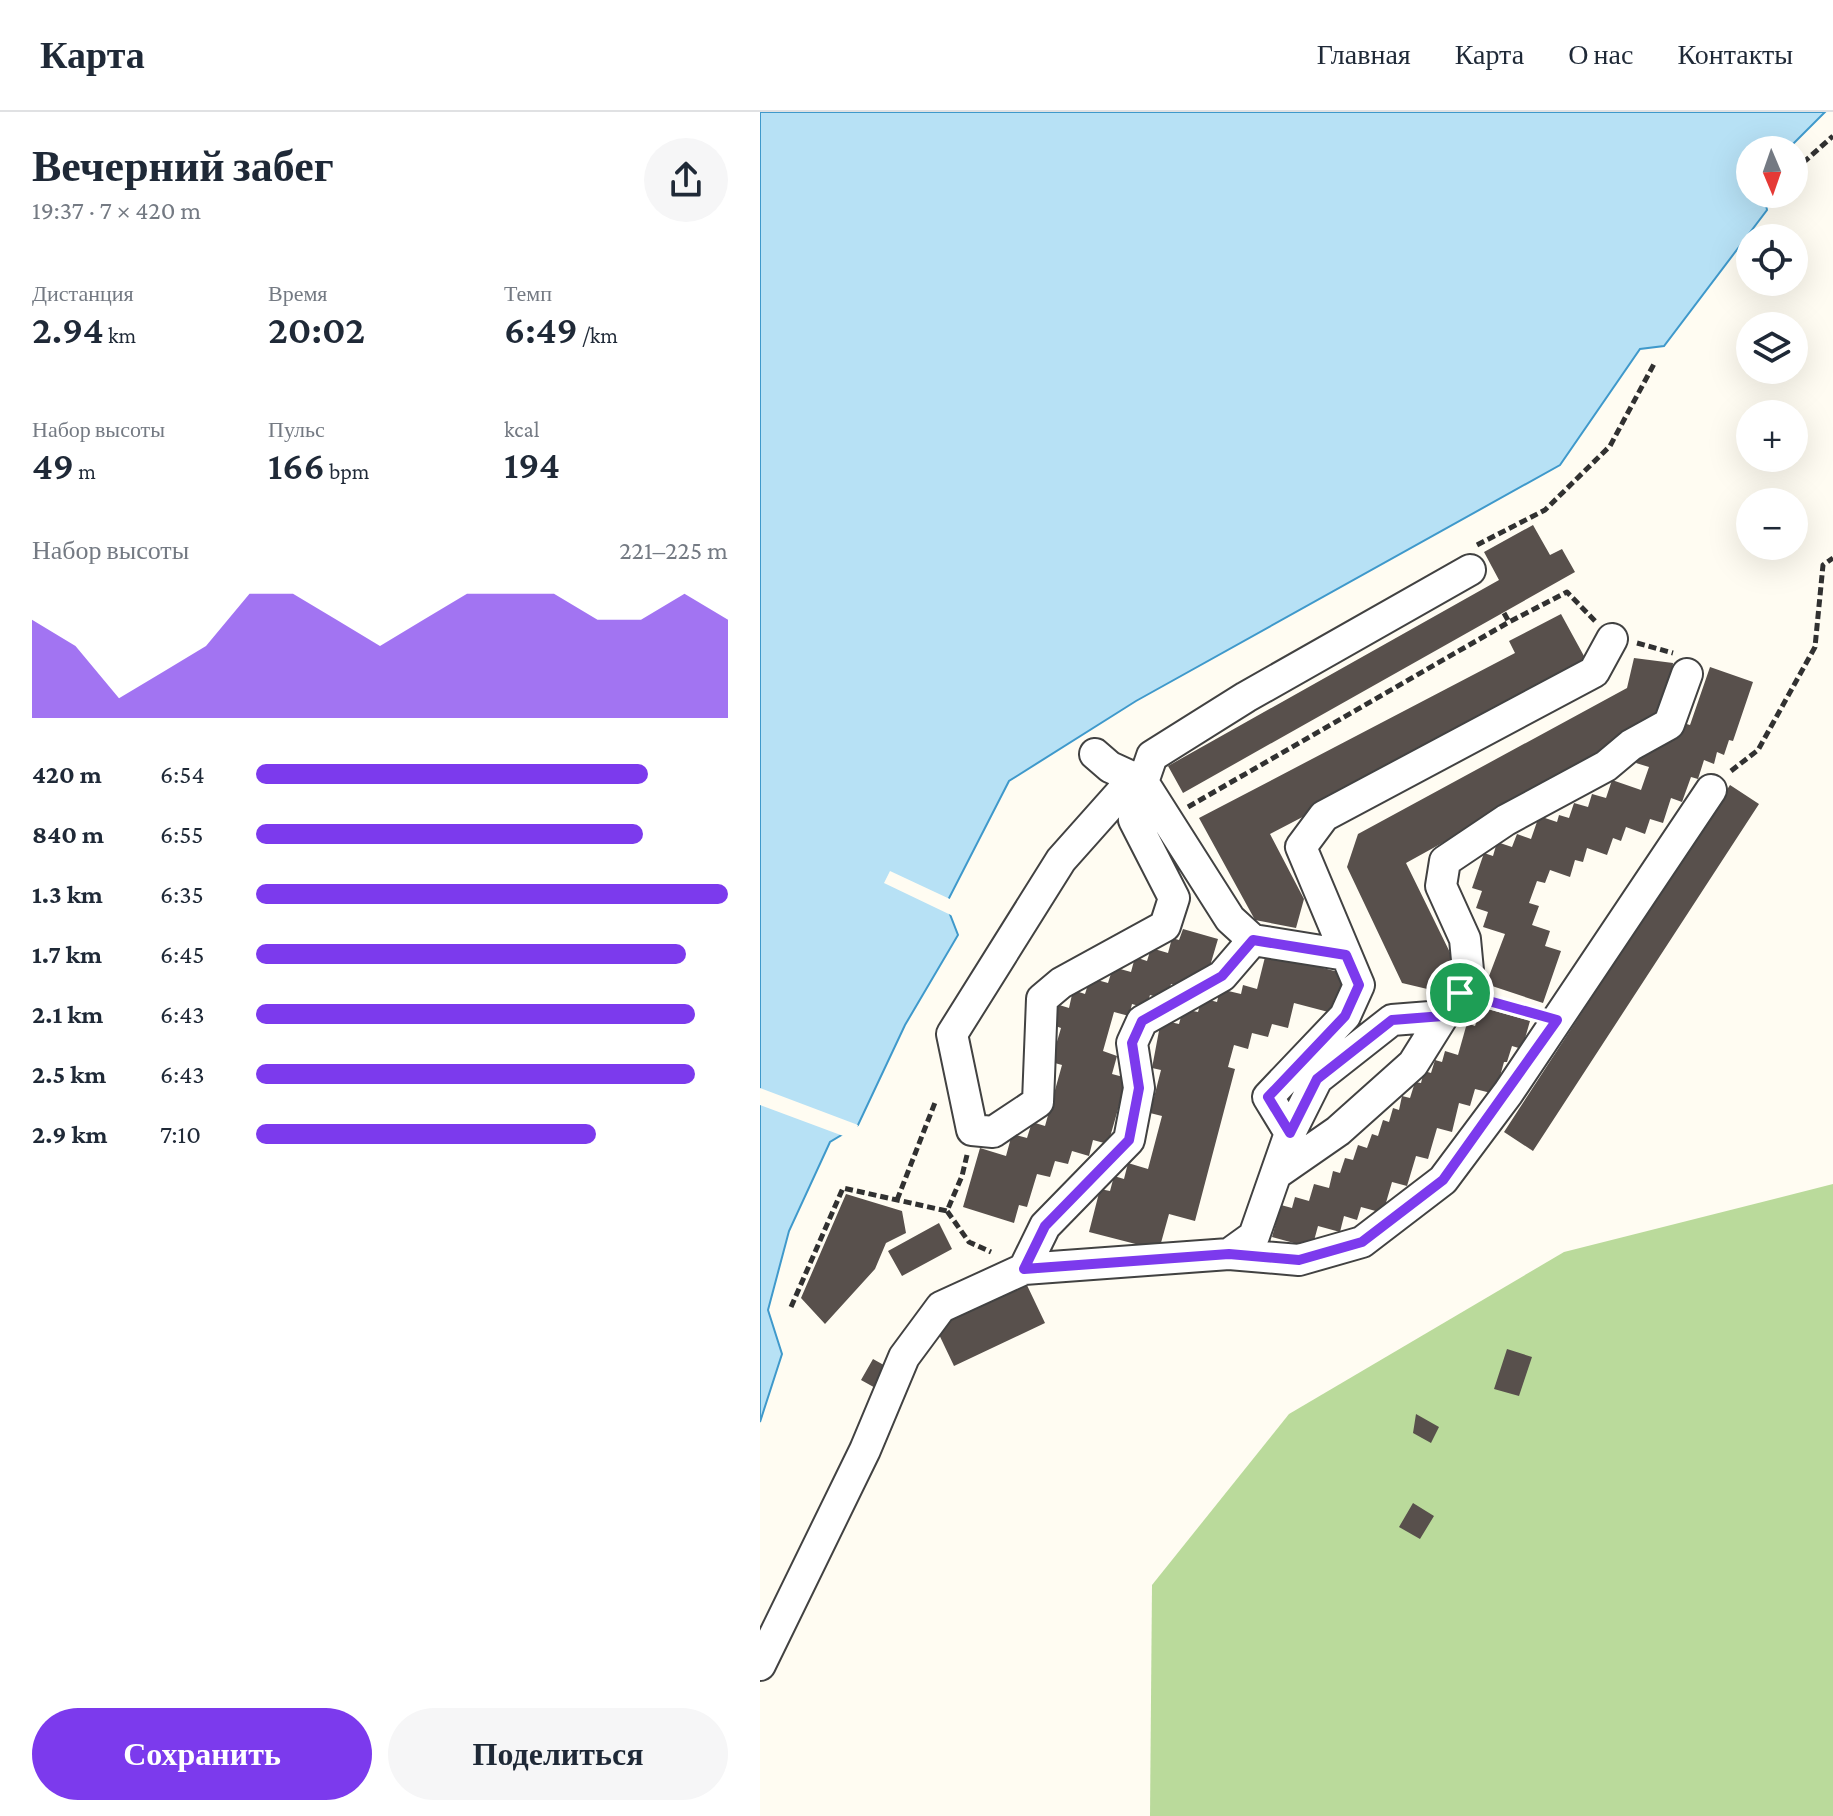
<!DOCTYPE html>
<html lang="ru">
<head>
<meta charset="utf-8">
<style>
	:root { --surface:#fff; --page:#f6f6f7; --text:#1f2937; --muted:#747a83; --line:#e0e1e3; --accent:#7c3aed }
	body { margin:0; font-family:"Crimson Pro",serif; background:var(--page); color:var(--text); height:100vh; display:flex; flex-direction:column; font-size:30px; white-space:nowrap }
	* { box-sizing:border-box; margin:0 }
	p { font-size:26px; color:var(--muted) }
	.icon { flex:none; width:44px; height:44px; fill:none; stroke:currentColor; stroke-width:2; stroke-linecap:round; stroke-linejoin:round }
	.map { position:relative; flex:1; overflow:hidden }
	.panel { display:flex; flex-direction:column; background:var(--surface); width:760px }
	.panel>* { flex:none }
	.needle { width:52px; rotate:178deg }
	.controls { position:absolute; left:976px; top:24px; display:grid; gap:16px }
	.controls a { display:grid; place-items:center; width:72px; height:72px; border-radius:50%; background:var(--surface); box-shadow:0 8px 32px #0002; font-size:40px }
	.pin { position:absolute; display:grid; place-items:center; width:68px; height:68px; color:#fff; margin:-34px; border:4px solid #fff; border-radius:50%; box-shadow:0 2px 8px #0007 }
	.round { display:grid; place-items:center; flex:none; width:84px; height:84px; border-radius:42px; background:var(--page) }
	.headline { display:flex; align-items:center; justify-content:space-between; height:136px; padding:0 32px }
	h1 { font-size:44px; font-weight:600; line-height:60px }
	.figures { display:grid; grid-template-columns:repeat(3,1fr); gap:12px; height:136px; padding:8px 32px }
	.figures div { display:grid; align-content:center }
	.figures b { font-size:40px; font-weight:600 }
	.figures small { font-size:22px; font-weight:400 }
	.figures p { font-size:22px }
	.chart { height:224px; padding:16px 32px }
	.chart p { display:flex; justify-content:space-between }
	.chart svg { width:100%; height:144px; margin-top:8px; fill:var(--accent); opacity:.7 }
	.primary-button { display:flex; gap:16px; margin-top:auto; padding:16px 32px }
	.primary-button a { flex:1; height:92px; border-radius:48px; background:var(--accent); color:#fff; font-size:32px; font-weight:600; line-height:92px; text-align:center }
	.primary-button a+a { background:var(--page); color:var(--text) }
	ul { padding:0 32px; list-style:none; font-size:26px }
	li { display:grid; grid-template-columns:128px 96px 1fr; align-items:center; height:60px }
	li i { height:20px; border-radius:10px; background:var(--accent) }
	header { display:flex; align-items:center; gap:48px; box-sizing:border-box; height:112px; padding:0 40px; background:var(--surface); border-bottom:2px solid var(--line) }
	header strong { font-size:38px }
	nav { display:flex; gap:44px; margin-inline-start:auto; font-size:28px }
	main { display:flex; flex:1; min-height:0 }
	.map>svg:first-child { display:block }
</style>
</head>
<body>
<header>
<strong>Карта</strong>
<nav><a>Главная</a><a>Карта</a><a>О нас</a><a>Контакты</a></nav>
</header>
<main>
<section class="panel">
<div class="headline"><div><h1>Вечерний забег</h1><p>19:37 · 7 × 420 m</p></div><a class="round"><svg class="icon" aria-label="share" viewBox="0 0 24 24"><path d="M12 15V3M7 8l5-5 5 5M5 13v7h14v-7"/></svg></a></div>
<div class="figures">
<div><p>Дистанция</p><b>2.94<small> km</small></b></div>
<div><p>Время</p><b>20:02</b></div>
<div><p>Темп</p><b>6:49<small> /km</small></b></div>
</div>
<div class="figures">
<div><p>Набор высоты</p><b>49<small> m</small></b></div>
<div><p>Пульс</p><b>166<small> bpm</small></b></div>
<div><p>kcal</p><b>194</b></div>
</div>
<div class="chart"><p><span>Набор высоты</span>221–225 m</p>
<svg viewBox="0 0 160 44" preserveAspectRatio="none"><path d="M0 44V14L10 22L20 38L30 30L40 22L50 6L60 6L70 14L80 22L90 14L100 6L110 6L120 6L130 14L140 14L150 6L160 14V44z"/></svg>
</div>
<ul>
<li><b>420 m</b>6:54<i style="width:83%"></i></li>
<li><b>840 m</b>6:55<i style="width:82%"></i></li>
<li><b>1.3 km</b>6:35<i style="width:100%"></i></li>
<li><b>1.7 km</b>6:45<i style="width:91%"></i></li>
<li><b>2.1 km</b>6:43<i style="width:93%"></i></li>
<li><b>2.5 km</b>6:43<i style="width:93%"></i></li>
<li><b>2.9 km</b>7:10<i style="width:72%"></i></li>
</ul>
<div class="primary-button"><a>Сохранить</a><a>Поделиться</a></div>
</section>
<div class="map">
<svg width="1073" height="1704" viewBox="0 0 1073 1704">
	<rect width="100%" height="100%" fill="#fffcf2"/>
	<!-- forest -->
	<path fill="#bada9b" d="M1073,1072V1704H390L392,1473L529,1302L804,1140Z"/>
	<!-- water -->
	<path fill="#b7e1f5" stroke="#3f99cb" stroke-width="2" d="M0,0H1065L1027,38H990V82H1004L1007,98L904,234L880,237L800,353L376,589L249,669L186,792L198,823L145,913L98,1013L70,1030L29,1119L8,1198L22,1242L0,1310Z"/>
	<!-- pier -->
	<path fill="#fffcf2" d="M130,759L192,788L195,805L124,771Z
		M0,976L98,1013L96,1019L86,1025L0,993Z"/>
	<!-- building -->
	<path fill="#58504c" d="M773,413L790,443L802,437L815,460L423,681L408,654L739,468L724,440Z
		M801,502L830,555L510,722L544,787L536,816L495,808L439,706L755,541L749,529Z
		M874,546L913,551L908,603L894,614L646,751L703,867L680,880L642,871L587,755L598,722L867,576Z
		M950,555L993,570L973,629L969,628L964,643L957,640L954,652L944,648L938,667L931,665L922,690L911,686L903,711L890,707L885,722L866,715L861,729L853,726L847,743L827,736L823,750L815,748L810,765L790,758L785,771L777,769L769,791L779,794L772,813L790,819L785,834L801,839L783,891L726,872L745,822L723,815L728,800L716,796L722,779L712,776L724,741L733,744L737,730L752,735L757,722L771,727L779,704L797,710L799,703L809,706L814,691L828,695L832,682L846,686L852,668L881,678L889,655L876,651L882,631L898,636L903,621L920,610L930,613Z
		M970,673L999,692L773,1039L744,1020Z
		M423,817L458,827L445,871L429,878L411,872L407,888L390,883L386,896L372,892L369,904L354,900L343,939L357,944L352,962L367,966L348,1032L333,1028L329,1044L312,1039L308,1052L295,1049L290,1065L277,1062L267,1095L259,1093L254,1111L203,1095L220,1036L246,1044L252,1022L267,1026L272,1010L285,1014L302,953L291,950L301,916L290,912L296,892L309,896L313,878L325,882L330,866L348,871L353,855L371,860L375,845L387,849L391,836L408,841L412,826L419,828Z
		M506,841L586,862L576,902L534,891L528,916L512,912L508,925L492,921L488,937L474,933L468,955L475,957L435,1109L409,1102L399,1138L329,1120L340,1077L350,1079L354,1064L364,1067L368,1051L388,1057L402,1004L390,1001L401,958L392,956L401,908L419,912L423,897L438,900L442,886L457,890L460,877L481,882L483,873L497,877Z
		M721,895L770,909L762,937L752,934L747,950H744L735,982L715,977L710,994L699,991L692,1020L677,1016L668,1047L656,1044L647,1074L632,1070L623,1101L601,1095L597,1108L584,1104L580,1120L558,1114L552,1136L512,1125L521,1093L532,1096L535,1085L549,1089L554,1072L569,1076L573,1059L580,1061L585,1046L593,1048L598,1033L607,1036L612,1022L618,1024L623,1008L629,1010L633,996L639,998L642,984L650,986L655,970L661,971L664,959L671,961L675,948L682,950L685,939L698,943L707,911L715,914Z
		M86,1082L142,1099L146,1121L126,1131L115,1157L65,1212L41,1186Z
		M179,1111L192,1137L142,1164L128,1139Z
		M265,1169L285,1211L194,1254L174,1212Z
		M747,1237L772,1245L759,1284L734,1277Z
		M113,1247L131,1257L119,1278L101,1268Z
		M656,1302L679,1315L671,1331L653,1321Z
		M653,1391L674,1404L660,1427L639,1415Z"/>
	<g fill="none" stroke-linecap="round" stroke-linejoin="round">
		<defs>
			<path id="minor" d="M335,642L350,655L383,670
				M374,666L301,748L192,922L212,1018L233,1020L278,990L282,887L301,871L405,814L414,786L374,708L389,680
				M586,843L493,828L470,807L383,670L392,644L486,585L710,458
				M530,1021L508,985L585,904L599,873L541,735L564,704L834,560L852,527
				M516,1062L578,1019L653,952L683,904
				M469,1142L494,1124L530,1021L557,967L632,908L683,904L709,869L705,827L681,774L685,749L746,708L846,654L871,633L909,612L927,562
				M264,1157L285,1114L369,1028L379,976L372,931L382,909L462,864L493,828
				M0,1553L105,1338L144,1245L181,1195L264,1157L469,1142L539,1148L602,1130L683,1068L748,981L951,678"/>
		</defs>
		<!-- minor casing -->
		<use href="#minor" stroke="#424242" stroke-width="34"/>
		<!-- path -->
		<path stroke="#313131" stroke-width="5" stroke-dasharray="8 4" stroke-linecap="butt" d="M1034,59L1073,24
			M717,433L785,398L850,334L894,252
			M744,501L749,510L807,480L835,509
			M877,531L913,541
			M971,659L998,638L1055,535L1063,453L1073,446
			M428,695L749,510
			M728,889L769,900
			M207,1043L202,1064L187,1099L209,1130L231,1140
			M137,1088L176,988
			M31,1195L83,1076L187,1099"/>
		<!-- minor -->
		<use href="#minor" stroke="#fff" stroke-width="30"/>
	</g>
	<g fill="none" stroke-linecap="round" stroke-linejoin="round">
		<defs>
			<path id="route" d="M493,828L586,843L599,873L585,904L508,985L530,1021L557,967L632,908L683,904L700,881L797,908L683,1068L602,1130L539,1148L469,1142L264,1157L285,1114L369,1028L379,976L372,931L382,909L462,864Z"/>
		</defs>
		<!-- route casing -->
		<use href="#route" stroke="#fff" stroke-width="16"/>
		<!-- route -->
		<use href="#route" stroke="#7c3aed" stroke-width="10"/>
	</g>
</svg>
<div class="controls">
<a><svg class="needle" viewBox="-14 -14 28 28"><path d="M0-13l5 13h-10z" fill="#e53935"/><path d="M0 13l5-13h-10z" fill="#747a83"/></svg></a>
<a><svg class="icon" aria-label="locate" viewBox="0 0 24 24"><circle cx="12" cy="12" r="6"/><path d="M12 2v4M12 18v4M2 12h4M18 12h4"/></svg></a>
<a><svg class="icon" aria-label="layers" viewBox="0 0 24 24"><path d="M12 4l9 5-9 5-9-5zM3 14l9 5 9-5"/></svg></a>
<a>+</a>
<a>−</a>
</div>
<div class="pin" style="left:700px;top:881px;background:#1e9e55"><svg class="icon" aria-label="arrive" viewBox="0 0 24 24"><path d="M6 21V4h12l-3 4 3 4H6"/></svg></div>
</div>
</main>
</body>
</html>
